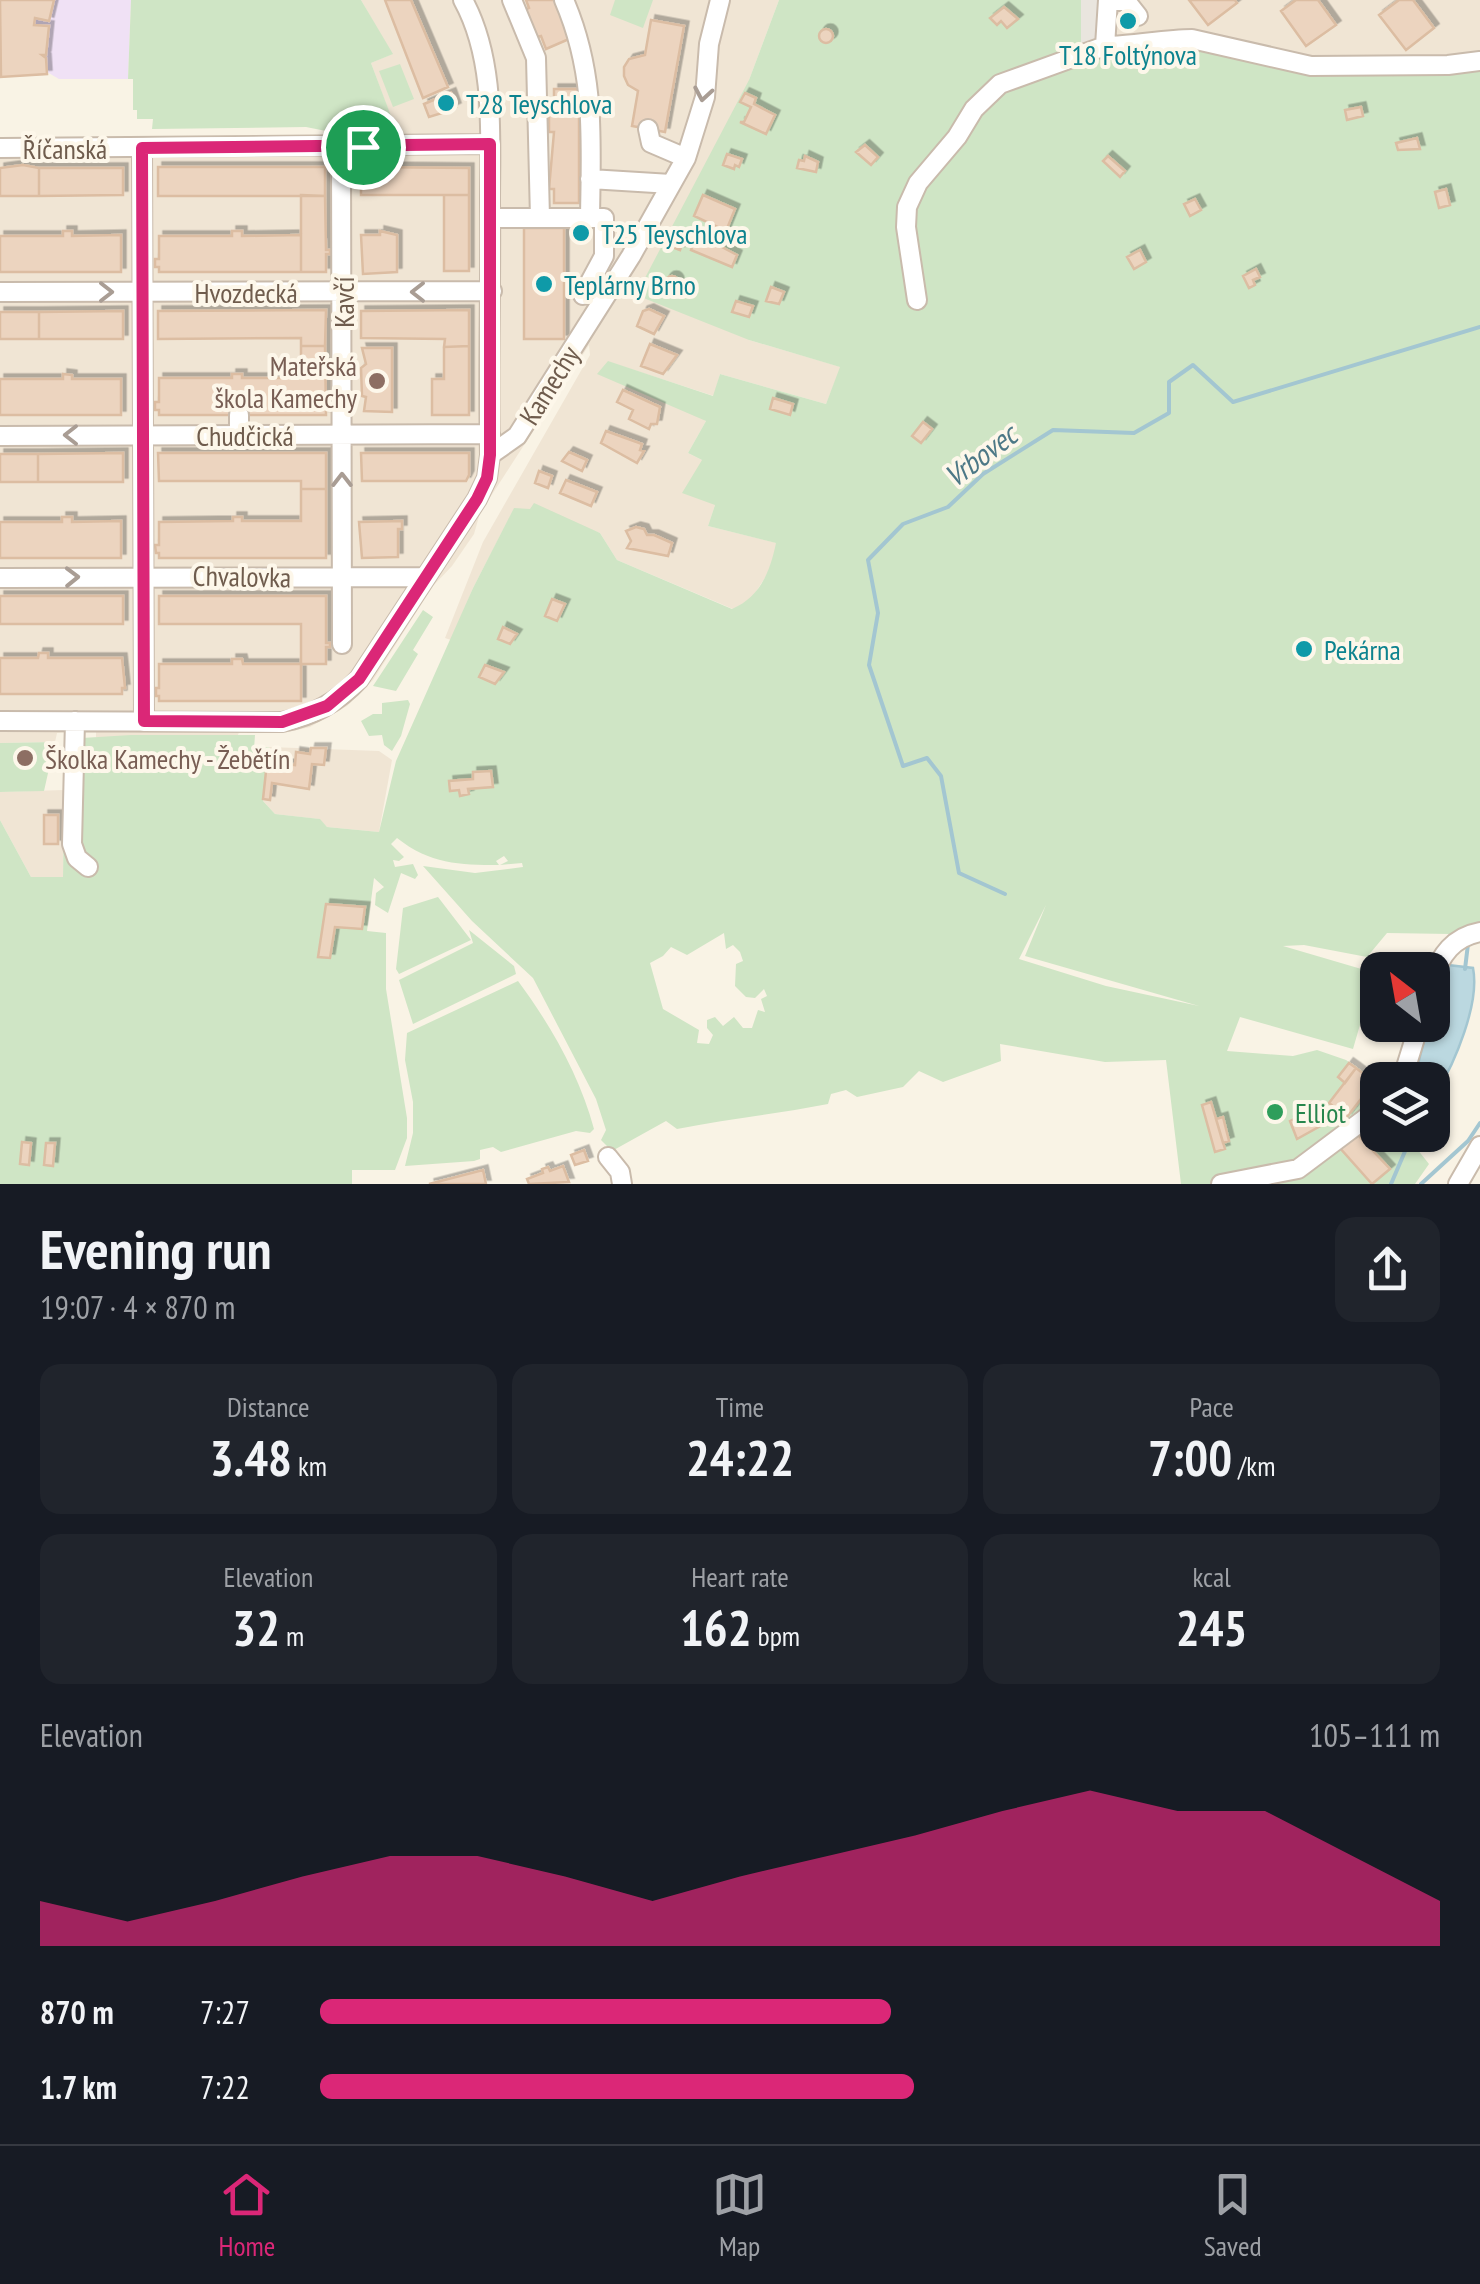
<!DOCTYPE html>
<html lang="en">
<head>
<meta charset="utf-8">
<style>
	:root { --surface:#171b24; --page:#20242c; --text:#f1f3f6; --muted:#9ea1a6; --line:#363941; --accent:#db2777 }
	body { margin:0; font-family:"PT Sans Narrow",sans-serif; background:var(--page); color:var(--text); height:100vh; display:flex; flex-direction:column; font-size:38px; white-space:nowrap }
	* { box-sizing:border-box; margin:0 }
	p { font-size:32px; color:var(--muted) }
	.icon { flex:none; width:55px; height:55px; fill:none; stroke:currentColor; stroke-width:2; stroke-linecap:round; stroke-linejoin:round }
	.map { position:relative; height:1184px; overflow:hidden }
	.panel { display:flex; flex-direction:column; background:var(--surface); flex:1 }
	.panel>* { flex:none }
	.needle { width:65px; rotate:329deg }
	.tools { position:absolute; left:1360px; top:952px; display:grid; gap:20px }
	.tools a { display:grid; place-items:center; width:90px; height:90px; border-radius:20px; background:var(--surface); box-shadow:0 2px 8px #0004; font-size:50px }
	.pin { position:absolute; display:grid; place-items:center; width:85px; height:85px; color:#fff; margin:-42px; border:5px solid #fff; border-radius:50%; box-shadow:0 2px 10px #0007 }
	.round { display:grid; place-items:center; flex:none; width:105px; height:105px; border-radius:20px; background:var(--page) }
	.head { display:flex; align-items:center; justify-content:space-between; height:170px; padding:0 40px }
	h1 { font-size:55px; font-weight:800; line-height:75px }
	.metrics { display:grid; grid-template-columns:repeat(3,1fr); gap:15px; height:170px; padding:10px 40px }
	.metrics div { display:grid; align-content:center; border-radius:20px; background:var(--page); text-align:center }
	.metrics b { font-size:50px; font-weight:800 }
	.metrics small { font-size:28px; font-weight:400 }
	.metrics p { font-size:28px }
	.chart { height:280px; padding:20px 40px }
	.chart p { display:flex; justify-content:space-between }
	.chart svg { width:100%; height:180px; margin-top:10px; fill:var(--accent); opacity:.7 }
	ul { padding:0 40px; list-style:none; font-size:32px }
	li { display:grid; grid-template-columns:160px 120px 1fr; align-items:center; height:75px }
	li i { height:25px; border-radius:12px; background:var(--accent) }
	.dock { display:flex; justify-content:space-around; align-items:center; height:140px; border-top:2px solid var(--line); background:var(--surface); font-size:28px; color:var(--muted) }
	.dock a { display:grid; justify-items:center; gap:5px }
	.dock .selected { color:var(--accent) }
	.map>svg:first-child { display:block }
</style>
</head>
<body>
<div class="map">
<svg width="1480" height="1184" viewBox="0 0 1480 1184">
	<defs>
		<filter id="shadow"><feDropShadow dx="4.5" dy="-4.5" stdDeviation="0" flood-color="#0004"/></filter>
	</defs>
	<rect width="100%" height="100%" fill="#f9f3e5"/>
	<!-- residential -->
	<path fill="#f0e5d4" d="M361,0H779L749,80V340L841,367L826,404L720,374L714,396L609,362L706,421L688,453L702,460L715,505L708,526L777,543L770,570L750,601L733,609L617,560L600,533L530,509H514L473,588L451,640L445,638L483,542L590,355L589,345L480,513L474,534L452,566L433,586L373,680L347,706L310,727L283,733V730H240L237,737H96V730L57,733L55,742L0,743V141L399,139L371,63L392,54Z
		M1113,0H1480V65L1109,50Z
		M269,747L379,751L392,760L379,832L327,827L319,819L275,814L263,801Z
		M64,790L63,877H31L0,820V792Z"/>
	<!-- industrial -->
	<path fill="#e9e5de" d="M1081,0H1113L1109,50L1081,57Z"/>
	<!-- education -->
	<path fill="#f0e1f5" d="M0,0H131L128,79H59L47,72L1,77Z"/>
	<!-- green -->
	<path fill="#cfe5c5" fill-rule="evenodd" d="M131,0H361L393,54L371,63L397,132L336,133L306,127L152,129L153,119H137V110H133V79H128Z
		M615,0H653L643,28L610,15Z
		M779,0H1081V56L1186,42L1317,72L1480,65V924L1450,934L1387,933L1367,957L1304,945L1283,946L1375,973L1353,1049L1240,1017L1227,1051L1293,1056L1317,1050L1346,1060L1373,1078L1377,1088L1378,1135H1406L1429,1164L1415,1184H1181L1166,1060L1105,1062L1000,1044L1001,1061L943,1082L919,1071L903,1087L857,1097L846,1090L831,1094L828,1104C777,1114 728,1119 677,1129L666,1121L612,1151L601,1140L606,1130L596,1099L533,978L472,921L423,866L475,873L523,867L522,863L500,865L508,861L504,856L496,861L499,865C459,865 430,864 397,838L391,844L404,857L399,861L393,860L395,867L413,864L418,875L415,879L401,873L388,913L375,905L376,893L384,887L374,878L367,931L386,933V989L407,1118V1138L395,1170H352V1184H0V820L31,877H63L64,799L78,798L82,738L131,735H255L254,749L269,747L263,801L275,814L320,819L327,827L379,832L396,761L473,588L514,508L530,509L534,503L600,533L617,560L732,609C760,597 770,572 776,543L708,526L715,505L682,493L702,460L688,453L706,421L597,374L608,361L713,396L720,374L826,404L840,367L749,340L636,295L749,80ZM1046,905L1025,956L1199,1006L1106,986L1019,959ZM724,933L726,949L733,945L740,952L743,961L736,964L735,986L746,997L755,998L764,989L767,996L761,999L765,1012L758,1010L752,1028H743L734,1017L723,1026L715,1017L707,1020V1028L713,1035L709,1044L697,1043L699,1030L663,1009L650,963L663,956L671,947L687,955Z
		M400,64L414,99L393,107L379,71Z
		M423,610L433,617L413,650L418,654L396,691L373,686Z
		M408,700L410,704L401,736L392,751L384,745L382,735L369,736L361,721L373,714H382V703Z
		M55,742L44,791L0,792V743Z
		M438,897L471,940L399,974L396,969L403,908Z
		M469,930L514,966L516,974L413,1024L399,980L473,943Z
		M518,981C550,1024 580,1076 594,1129L590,1133L576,1131L501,1152L493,1147L480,1150V1159L474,1161L405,1166L413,1133V1102L405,1060L407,1033Z"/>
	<!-- water -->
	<path fill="#bbd8e0" stroke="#a3c6d1" stroke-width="2.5" d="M1448,965L1473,968C1480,1003 1455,1063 1436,1093L1433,1092L1432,1080H1414L1428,1025H1432L1433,1004Z"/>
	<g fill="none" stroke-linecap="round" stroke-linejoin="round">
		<!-- stream -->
		<path stroke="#a3c6d1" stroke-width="4" d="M1005,894L959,873L941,776L927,758L903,766L869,665L878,613L868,560L903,524L948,507L983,474L1053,430L1134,433L1169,413V382L1193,365L1233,402L1480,327
			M1465,969L1468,944
			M1391,1184L1412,1135
			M1421,1184L1468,1141L1480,1123"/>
	</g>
	<!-- building -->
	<path fill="#ecd4bf" stroke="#dcbda2" stroke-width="2.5" filter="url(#shadow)" d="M0,0H54L49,21L35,18L34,25L49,26L46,55H42L46,58L47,74L1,77Z
		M385,0H411L448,87L423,98Z
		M526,0H555L569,39L546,49L541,36L537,37L525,10L529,8Z
		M1189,0H1235L1237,3L1208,25Z
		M1296,0H1318L1336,25L1306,46L1281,11Z
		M1399,0H1413L1434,28L1406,50L1379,15Z
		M1004,7L1018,19L1007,28L1001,21L997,25L990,18Z
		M651,20L684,26L665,132L632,126L638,91L628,85L624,76V67L629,59L645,55Z
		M819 36a7 7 0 1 1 14 0a7 7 0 1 1-14 0Z
		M554,89H579V203H554V189H549L554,132H549V103H554Z
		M451,93L456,107L442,113L436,99Z
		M745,93L756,98L754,104L775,115L766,134L740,122H744L751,107L740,102Z
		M436,99L442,113L429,117L424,104Z
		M1361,107L1363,116L1347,120L1345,110Z
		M1417,138L1420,149L1398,150L1396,143Z
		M865,145L878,157L871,165L856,152Z
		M727,154L742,159L739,167L735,165L734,169L723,165Z
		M805,156L818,162L816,172L797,168L799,160L804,161Z
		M1108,156L1125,171L1120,177L1103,161Z
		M23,165L39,168V196H0V168Z
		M158,167H325V196H158Z
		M361,167L469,168V195H361Z
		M39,168H123V195L39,196Z
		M1446,189L1450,205L1439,208L1435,192Z
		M301,195L325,196L326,250H330V254H326V272H301Z
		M444,195H469V271H444Z
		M703,195L735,209L726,231L694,216Z
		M1195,199L1201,210L1190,216L1184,204Z
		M524,228H564V339H524Z
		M63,231H72V236L121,235V272H0V236H63Z
		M232,231H242V236L301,235V272H159V267H155V259H159V236H232Z
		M380,231L397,235V272L363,274L361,235H380Z
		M672,234L684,238L680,250L667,245Z
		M697,234L737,255L732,267L691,250Z
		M1140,250L1146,262L1134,269L1127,257Z
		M1256,269L1260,277L1253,280L1255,285L1249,288L1243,276Z
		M665 283a7 7 0 1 1 14 0a7 7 0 1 1-14 0Z
		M771,287L784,292L779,304L766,301Z
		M736,301L753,306L749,317L732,312Z
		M649,309L664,316L654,334L637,326L643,311Z
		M326,310L325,346H301V338L158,339V311Z
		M469,310V346L444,347L445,339L361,338V311Z
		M123,311V339H39V312Z
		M0,312H39V339H0Z
		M650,344L677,355L663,374L641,366Z
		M301,346H325L326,415H159V410H155V402H159V378H232V374H242V378H301Z
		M469,346V415H432V379H444V347Z
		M362,348H392V412L364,411L366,397L362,396L361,368L366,364Z
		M63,374L72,375V379H121V415H0V379H63Z
		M623,390L660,407L657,424H651L649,429L629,419L633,410L617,402Z
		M773,398L793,404L790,415L770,409Z
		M923,422L932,429L921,443L912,436Z
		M606,431L642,444L640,450L644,451L637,463L601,443Z
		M569,452L587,460L582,471L562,461Z
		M123,453V482H38V454Z
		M158,453H326V489H301V481H159Z
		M361,453H469V475L466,481H362Z
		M0,454H38V482H0Z
		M539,471L552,476L548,488L535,483Z
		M566,480L597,492L591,506L560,493Z
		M301,489H326V558H159V553H156L155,545H159V522L233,521V517H242V521H301Z
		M62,517H72V522L121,521V558H0V522H62Z
		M402,521V529H398V557L362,558L359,522Z
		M636,527L644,529L647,535H654L672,543L668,556L627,548L631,541L626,531Z
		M0,596H123V624H0Z
		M159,596H326V643H330V647H326V664H301V624H159Z
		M552,599L565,604L557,621L545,616Z
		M503,627L517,634L510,644L498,639Z
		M39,653H48V658H122L125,688H122V694H0V658H38Z
		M232,659H242L243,664H301V701H159V696H156V688H159V664H232Z
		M485,665L504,672L495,684L479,677Z
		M311,748H326L324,765L312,764L309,789L272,783L270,800L263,799L267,762L295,765L296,752L310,754Z
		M491,771L493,787L468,789L469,794L460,796L459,790L450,791L449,781L473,779V772Z
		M44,815H58V844H44Z
		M326,904L365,907L362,929L335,927L330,958L318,957Z
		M1349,1063L1356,1068L1345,1083L1338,1077Z
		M1356,1068L1374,1082L1347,1117L1329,1103Z
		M1211,1102L1225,1149L1215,1152L1202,1105Z
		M1310,1111L1324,1124L1297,1139L1290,1121Z
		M1223,1117L1229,1141L1223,1143L1216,1119Z
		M1356,1133L1390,1169L1372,1184L1340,1148Z
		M22,1142L31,1143L29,1165L20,1164Z
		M46,1143H55L53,1166L44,1165Z
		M584,1150L588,1161L575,1165L571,1155Z
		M563,1166L569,1182L529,1184L527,1179L543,1173L542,1169L548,1167L550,1171Z
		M483,1170L486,1184H429Z"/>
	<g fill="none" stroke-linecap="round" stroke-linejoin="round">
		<defs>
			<path id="minor" d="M512,0L536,58L540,218
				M1108,0L1105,46C1134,46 1163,39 1192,39L1311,66L1448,65L1480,61
				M1108,1H1126L1138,16
				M648,129L651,143L686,158
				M341,147L342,644
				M0,148L490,144
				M142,148L144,721
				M590,179L671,184
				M491,218H590C591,140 596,74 564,0
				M0,292L492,291
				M583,295L604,256V218H590
				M917,300L906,227L907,207L918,183L957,137L974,109L1000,84L1105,46
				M239,435V415
				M0,436L490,434
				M490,455L517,436L631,256L686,158L705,97L709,44L720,0
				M0,578L425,577
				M0,721L282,722C313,716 338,702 359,679L477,499L487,478L490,455C488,371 491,287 490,202C490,136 496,60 463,0
				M75,721L72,844L77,858L88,867
				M1432,979C1441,955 1453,937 1480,932
				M1402,1080L1419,1025
				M608,1157L620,1172L622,1184
				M1221,1184L1298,1169L1378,1109
				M1458,1184L1480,1146"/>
		</defs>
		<!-- minor casing -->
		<use href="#minor" stroke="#c9bbac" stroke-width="22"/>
		<!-- minor -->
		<use href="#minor" stroke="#fff" stroke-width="18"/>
	</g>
	<!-- one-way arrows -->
	<defs><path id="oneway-chevron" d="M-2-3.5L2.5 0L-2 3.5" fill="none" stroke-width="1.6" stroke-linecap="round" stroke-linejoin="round" transform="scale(2.5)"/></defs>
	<g stroke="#a99d94">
		<use href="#oneway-chevron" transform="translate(703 94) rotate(100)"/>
		<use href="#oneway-chevron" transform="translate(106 292)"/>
		<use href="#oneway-chevron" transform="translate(418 292) rotate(180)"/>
		<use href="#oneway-chevron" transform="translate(71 435) rotate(180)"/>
		<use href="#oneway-chevron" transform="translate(342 480) rotate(-90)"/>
		<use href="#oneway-chevron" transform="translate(72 577) rotate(-1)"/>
	</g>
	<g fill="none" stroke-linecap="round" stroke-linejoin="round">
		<defs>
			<path id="route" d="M490,144V455L487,478L477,499L359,679L327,706L282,722L144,721L142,148Z"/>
		</defs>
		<!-- route casing -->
		<use href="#route" stroke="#fff" stroke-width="20"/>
		<!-- route -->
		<use href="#route" stroke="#db2777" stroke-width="12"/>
	</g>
	<!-- markers -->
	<g fill="#0f9aa8" stroke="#fdf7ea" stroke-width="4">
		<circle cx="1128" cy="21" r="10"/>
		<circle cx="446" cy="103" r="10"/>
		<circle cx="581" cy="233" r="10"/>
		<circle cx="544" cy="284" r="10"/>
		<circle cx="1304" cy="649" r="10"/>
	</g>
	<g fill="#8d6e63" stroke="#fdf7ea" stroke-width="4">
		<circle cx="377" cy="381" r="10"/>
		<circle cx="25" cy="758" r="10"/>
	</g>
	<circle fill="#2e9e5b" stroke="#fdf7ea" stroke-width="4" cx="1275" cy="1112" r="10"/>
	<g text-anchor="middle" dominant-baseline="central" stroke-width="8" stroke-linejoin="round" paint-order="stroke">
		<!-- culture labels -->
		<g font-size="28" fill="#0d838f" stroke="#fdf7ea" text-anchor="start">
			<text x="1128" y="54" text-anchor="middle">T18 Foltýnova</text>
			<text x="466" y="103">T28 Teyschlova</text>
			<text x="601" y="233">T25 Teyschlova</text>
			<text x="564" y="284">Teplárny Brno</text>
			<text x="1324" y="649">Pekárna</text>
		</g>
		<!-- street labels -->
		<g font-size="28" fill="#6f5c4d" stroke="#fdf7ea">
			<text x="65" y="148">Říčanská</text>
			<text x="246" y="292">Hvozdecká</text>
			<text transform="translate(343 302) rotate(-90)">Kavčí</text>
			<text transform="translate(549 385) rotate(-58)">Kamechy</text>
			<text x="245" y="435">Chudčická</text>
			<text transform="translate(242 576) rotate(1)">Chvalovka</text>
		</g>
		<!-- education labels -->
		<g font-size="28" fill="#785e54" stroke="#fdf7ea" text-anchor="end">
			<text x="357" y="365">Mateřská<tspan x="357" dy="32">škola Kamechy</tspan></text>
			<text x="45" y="758" text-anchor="start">Školka Kamechy - Žebětín</text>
		</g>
		<!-- leisure labels -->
		<g font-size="28" fill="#27864d" stroke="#fdf7ea" text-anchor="start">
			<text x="1295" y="1112">Elliot</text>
		</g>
		<!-- water labels -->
		<g font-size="30" font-style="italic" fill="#4c7886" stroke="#fdf7ea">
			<text transform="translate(980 455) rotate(-37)">Vrbovec</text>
		</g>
	</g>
</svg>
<div class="tools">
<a><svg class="needle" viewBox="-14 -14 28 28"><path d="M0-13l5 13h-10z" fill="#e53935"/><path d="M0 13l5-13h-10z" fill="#9ea1a6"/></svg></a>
<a><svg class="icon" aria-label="layers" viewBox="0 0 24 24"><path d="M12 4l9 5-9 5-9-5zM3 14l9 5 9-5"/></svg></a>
</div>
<div class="pin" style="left:363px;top:147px;background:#1e9e55"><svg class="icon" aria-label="arrive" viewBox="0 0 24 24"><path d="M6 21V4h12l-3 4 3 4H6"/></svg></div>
</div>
<section class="panel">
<div class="head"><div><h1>Evening run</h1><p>19:07 · 4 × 870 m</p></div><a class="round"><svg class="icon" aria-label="share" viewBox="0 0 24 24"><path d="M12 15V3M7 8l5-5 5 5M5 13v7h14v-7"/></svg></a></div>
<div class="metrics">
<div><p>Distance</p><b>3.48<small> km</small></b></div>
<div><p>Time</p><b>24:22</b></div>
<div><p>Pace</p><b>7:00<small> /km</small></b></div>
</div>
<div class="metrics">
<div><p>Elevation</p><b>32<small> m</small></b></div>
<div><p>Heart rate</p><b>162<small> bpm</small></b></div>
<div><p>kcal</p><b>245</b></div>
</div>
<div class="chart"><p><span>Elevation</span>105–111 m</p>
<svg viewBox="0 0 160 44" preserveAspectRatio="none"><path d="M0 44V33L10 38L20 33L30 27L40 22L50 22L60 27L70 33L80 27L90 22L100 17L110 11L120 6L130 11L140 11L150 22L160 33V44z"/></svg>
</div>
<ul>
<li><b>870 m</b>7:27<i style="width:51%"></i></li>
<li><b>1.7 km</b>7:22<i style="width:53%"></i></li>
</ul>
</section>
<nav class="dock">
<a class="selected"><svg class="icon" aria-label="home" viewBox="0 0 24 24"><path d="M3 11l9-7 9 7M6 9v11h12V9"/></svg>Home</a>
<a><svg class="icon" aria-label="map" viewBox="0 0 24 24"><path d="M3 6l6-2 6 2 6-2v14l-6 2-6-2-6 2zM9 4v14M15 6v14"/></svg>Map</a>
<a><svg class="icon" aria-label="saved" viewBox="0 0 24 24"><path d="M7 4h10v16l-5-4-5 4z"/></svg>Saved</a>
</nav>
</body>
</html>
